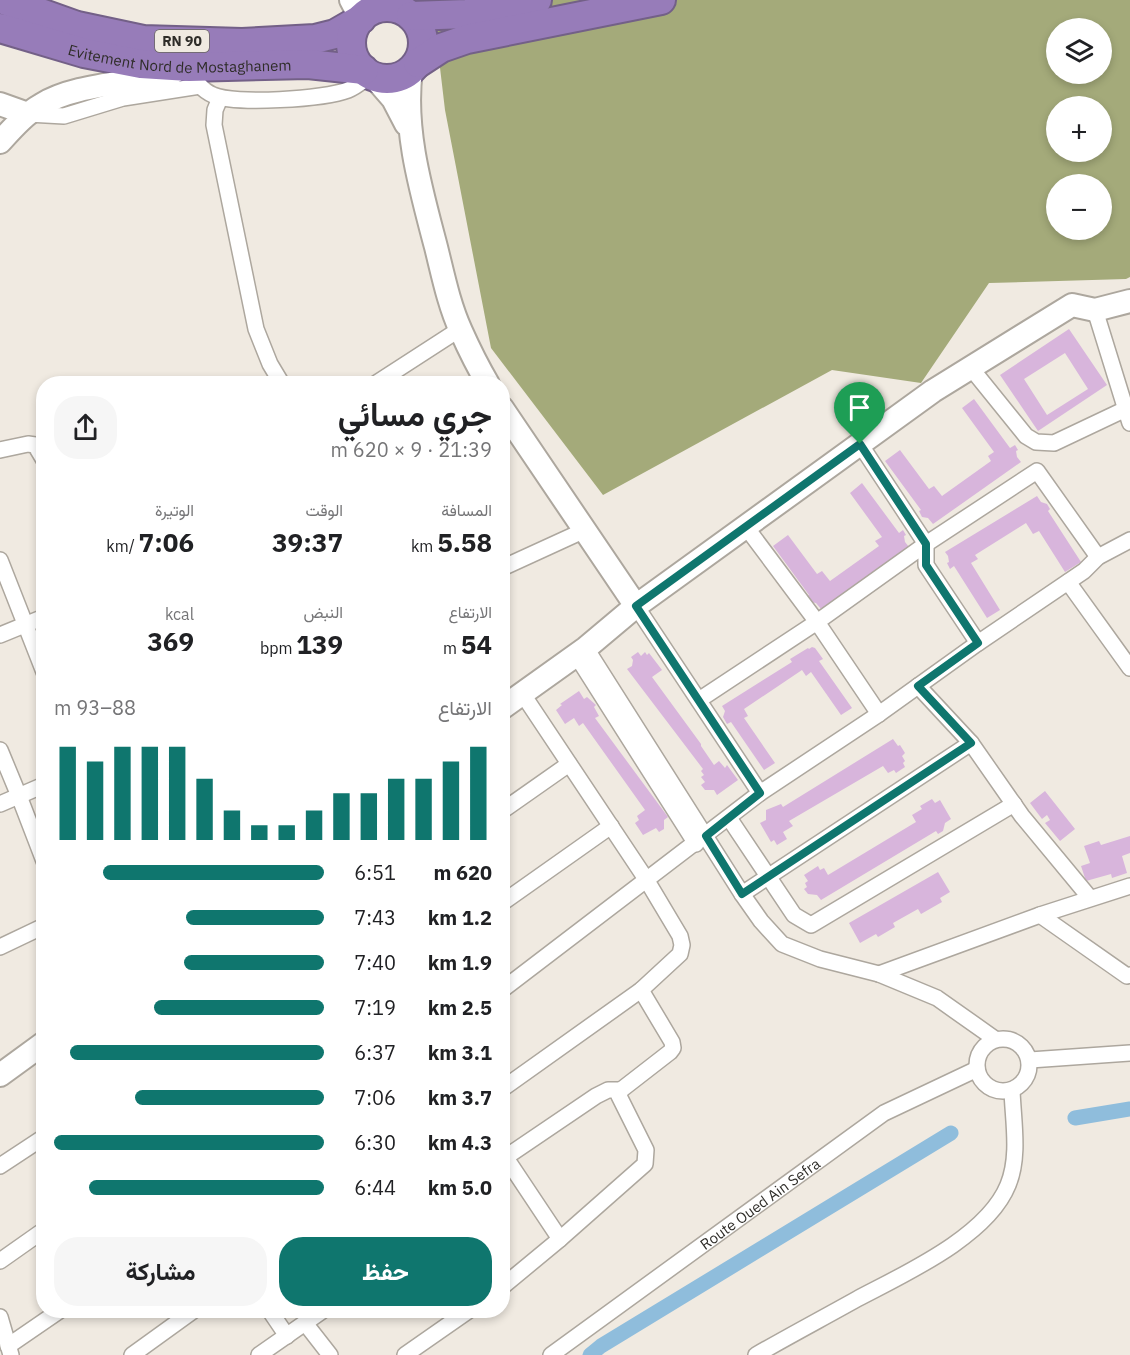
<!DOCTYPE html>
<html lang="ar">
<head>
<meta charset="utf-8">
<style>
	:root { --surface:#fff; --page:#f6f6f6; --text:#202124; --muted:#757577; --accent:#0f766e }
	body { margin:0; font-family:"IBM Plex Sans",Vazirmatn,sans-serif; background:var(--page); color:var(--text); direction:rtl; height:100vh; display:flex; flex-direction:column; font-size:22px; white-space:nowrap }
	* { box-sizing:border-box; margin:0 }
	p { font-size:20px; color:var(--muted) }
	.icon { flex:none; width:33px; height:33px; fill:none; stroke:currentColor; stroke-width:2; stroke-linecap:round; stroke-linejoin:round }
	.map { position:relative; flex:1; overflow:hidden; direction:ltr }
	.details { position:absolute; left:36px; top:376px; width:474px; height:942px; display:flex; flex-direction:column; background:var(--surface); border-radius:24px; box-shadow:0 3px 9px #0003; direction:rtl }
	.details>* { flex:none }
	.controls { position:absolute; left:1046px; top:18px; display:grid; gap:12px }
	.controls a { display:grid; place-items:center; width:66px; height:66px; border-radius:50%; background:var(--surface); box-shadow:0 3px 9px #0003; font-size:30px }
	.pin { position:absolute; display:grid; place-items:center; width:51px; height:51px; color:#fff; margin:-62px -26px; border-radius:50% 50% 50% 0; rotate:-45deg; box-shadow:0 0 6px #0007 }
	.pin .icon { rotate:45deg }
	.round { display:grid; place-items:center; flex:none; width:63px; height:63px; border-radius:24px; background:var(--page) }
	.summary { display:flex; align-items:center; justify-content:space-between; height:102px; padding:0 18px }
	h1 { font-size:33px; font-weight:700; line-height:45px }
	.figures { display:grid; grid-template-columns:repeat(3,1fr); gap:9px; height:102px; padding:6px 18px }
	.figures div { display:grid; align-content:center }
	.figures b { font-size:26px; font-weight:700 }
	.figures small { font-size:16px; font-weight:400 }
	.figures p { font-size:16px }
	.chart { height:168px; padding:12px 18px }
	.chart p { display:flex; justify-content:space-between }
	.chart svg { width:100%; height:108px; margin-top:6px; stroke:var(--accent); stroke-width:6 }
	.button { display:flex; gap:12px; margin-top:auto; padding:12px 18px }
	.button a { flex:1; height:69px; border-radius:24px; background:var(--accent); color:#fff; font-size:24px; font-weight:700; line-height:69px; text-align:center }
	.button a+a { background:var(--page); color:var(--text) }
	ul { padding:0 18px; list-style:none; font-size:20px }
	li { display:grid; grid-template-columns:96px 72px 1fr; align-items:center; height:45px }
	li i { height:15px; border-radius:8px; background:var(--accent) }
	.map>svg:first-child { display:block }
</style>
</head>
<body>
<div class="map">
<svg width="1130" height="1355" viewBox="0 0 1130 1355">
	<rect width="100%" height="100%" fill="#f0eae1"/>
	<!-- forest -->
	<path fill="#a4aa7a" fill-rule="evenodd" d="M432,0H1130V277L1126,279L989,283L921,383L832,370L603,495L491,348L445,110ZM1056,28H1101V74H1056ZM1056,106H1101V152H1056ZM1056,184H1101V230H1056Z"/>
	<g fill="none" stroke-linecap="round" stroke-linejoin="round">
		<!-- canal -->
		<path stroke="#8fbddc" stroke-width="15" d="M1075,1118L1130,1109
			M590,1355L601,1346L951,1133"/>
	</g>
	<!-- building -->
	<path fill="#d8b5dc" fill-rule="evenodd" d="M1069,329L1107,385L1038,431L1000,375ZM1065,353L1088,389L1047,415L1024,379Z
		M974,399L1010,448L1015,445L1018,450L1016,451L1017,457L1021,462L933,524L928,518L922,517L919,511L921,510L885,461L900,450L929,489L934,486L942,496L991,461L988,456L994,452L962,408Z
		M862,483L899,533L903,530L906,535L904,536L905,542L909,547L821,609L816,603L810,602L807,596L809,595L773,546L788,535L817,574L822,571L830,581L879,546L875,541L882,537L850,493Z
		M1037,496L1041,502L1047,504L1050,509L1048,511L1081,562L1065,572L1039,531L1033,534L1026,523L975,555L978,559L971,563L1000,610L987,618L954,566L950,569L947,563L949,562L948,556L945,552Z
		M812,647L815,648L823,659L819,661L852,708L841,715L811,672L806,676L802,670L744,709L748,716L744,718L775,763L764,770L731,722L727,724L723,717L725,711L722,706L792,662L790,659L808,648L809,649Z
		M638,652L641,656L645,652L647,655L649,653L662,670L652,677L701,744V746L714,765L719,761L725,768L727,765L738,780L717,795L714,790H705L701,785L705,782L701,777L704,775L701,771L703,769L627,669L632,666L633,660L631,657Z
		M579,691L584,699L587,697L596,705L594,707L599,716L595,718L668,817L664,820V829L659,832L656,828L643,835L635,823L639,820L637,816L645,810L583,723L579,726L574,718L565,724L556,710L562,705L560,704Z
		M893,739L898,746L900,745L905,753L902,756L905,761L903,763L905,767L896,773L894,770L888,773L883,766L789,821L793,826L783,832L787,839L777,845L774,840L771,842L760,823L766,820V810L781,804L783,807Z
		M1045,791L1075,829L1060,841L1045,823L1050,820L1047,815L1042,819L1030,803Z
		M932,799L935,803L940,800L951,819L945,823L943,831L938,834L936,831L821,900L817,895L808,894L804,889L807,887L805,883L808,881L804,875L818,866L820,870L824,868L828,875L916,822L912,815L922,809L920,806Z
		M1130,836V853L1122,856L1127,873L1112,878L1111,874L1086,881L1081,866L1090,863L1084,846L1099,841L1101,845Z
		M938,872L950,892L940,898L942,902L921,914L918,909L893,923L895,927L878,937L876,934L860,943L849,923Z"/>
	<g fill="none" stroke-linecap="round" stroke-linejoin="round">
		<defs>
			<g id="street">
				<path d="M190,67C194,79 201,90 213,95C234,105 325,99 348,90C356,87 364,80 371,75"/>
				<path d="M220,98L215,110L214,125L256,329L270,364L282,384"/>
				<path d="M28,114L64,116L123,98L200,86"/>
				<path d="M1095,310L1130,423"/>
				<path d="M971,368L1026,436L1036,442L1054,443L1130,407"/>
				<path d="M375,384L460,329"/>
				<path d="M860,444L926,544L1037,471L1098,557"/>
				<path d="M0,450L28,444L35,445L44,460"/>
				<path d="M0,560L44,672"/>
				<path d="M502,568L585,530"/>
				<path d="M1068,582L1130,668"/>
				<path d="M636,606L760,793"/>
				<path d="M0,635L44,617"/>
				<path d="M586,648L742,894L761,921L782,944L820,959L879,974L937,998L995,1039"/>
				<path d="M576,655L696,844"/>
				<path d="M918,686L971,743L1022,816L1090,898"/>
				<path d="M699,700L817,622L746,527"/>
				<path d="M879,714L817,622L926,544V565L978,643"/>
				<path d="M0,750L19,796L44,861"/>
				<path d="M0,804L44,785"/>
				<path d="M502,811L569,764"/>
				<path d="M729,818L794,915L811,925L1014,804"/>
				<path d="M742,894L971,743"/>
				<path d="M502,903L611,826"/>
				<path d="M1040,915L1127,976L1130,975"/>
				<path d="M0,947L44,926"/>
				<path d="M879,974L1040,915L1130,886"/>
				<path d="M502,990L760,793L879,714L978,643L1084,571L1098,557L1130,540"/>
				<circle cx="1003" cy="1065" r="26"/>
				<path d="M1030,1060L1130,1053"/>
				<path d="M502,1089L641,990L680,954L682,945L680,936L646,879L522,693"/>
				<path d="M502,1152L560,1239"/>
				<path d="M506,1157L596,1096L608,1090H621"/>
				<path d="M0,1166L44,1137"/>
				<path d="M0,1261L44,1230"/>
				<path d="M502,1287L560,1239L645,1164L646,1150L619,1096L621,1090L670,1052L673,1048L672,1042L641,990"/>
				<path d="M270,1311L287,1336"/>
				<path d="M0,1317L11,1355"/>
				<path d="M305,1323L330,1355"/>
				<path d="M8,1346L59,1311"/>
				<path d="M132,1355L193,1311"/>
				<path d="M259,1355L322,1311"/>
				<path d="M405,1355L468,1311"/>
				<path id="s1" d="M551,1355L884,1113L977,1069"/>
				<path d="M756,1355C789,1336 823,1318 857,1299C904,1274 987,1237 1008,1185C1020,1156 1013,1121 1012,1090"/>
			</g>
			<path id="secondary" d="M351,0L361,19
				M389,0L398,9
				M411,70C403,129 421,190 436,247C443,275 449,305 461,331C469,349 478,367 488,384
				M373,76L393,99L406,124
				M0,104L28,114
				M0,142C12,129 25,114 41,105C76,83 134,84 174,72
				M502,408L636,606
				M502,708L586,648L636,606L933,391L1072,305L1095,310L1130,301
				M0,1075L44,1043"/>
			<g id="highway">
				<path d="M4,0L77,26L143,40L242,43L315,39L335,34L361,19"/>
				<circle cx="387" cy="43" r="36"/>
				<path d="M411,16L467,14L537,0"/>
				<path id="s2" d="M0,28L84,53L141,64L189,67L308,64L364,70"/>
				<path d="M418,63L441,48L467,39L661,0"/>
			</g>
		</defs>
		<!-- street casing -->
		<use href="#street" stroke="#ada79e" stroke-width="18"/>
		<!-- secondary casing -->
		<use href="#secondary" stroke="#ada79e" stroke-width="26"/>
		<!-- highway casing -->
		<use href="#highway" stroke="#736087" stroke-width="32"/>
		<!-- street -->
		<use href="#street" stroke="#fff" stroke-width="15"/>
		<!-- secondary -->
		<use href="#secondary" stroke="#fff" stroke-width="22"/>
		<!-- highway -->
		<use href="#highway" stroke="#977cb9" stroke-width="28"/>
	</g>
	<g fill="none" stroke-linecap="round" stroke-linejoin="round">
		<defs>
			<path id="route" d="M860,444L926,544V565L978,643L918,686L971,743L742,894L706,836L760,793L636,606Z"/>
		</defs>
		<!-- route casing -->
		<use href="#route" stroke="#fff" stroke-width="12"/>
		<!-- route -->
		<use href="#route" stroke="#0f766e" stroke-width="8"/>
	</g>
	<g text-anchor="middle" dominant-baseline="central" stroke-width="6" stroke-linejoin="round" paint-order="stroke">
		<!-- shield labels -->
		<rect fill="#f0eae1" stroke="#696660" stroke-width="1.5" x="155" y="30" width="54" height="22" rx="4.5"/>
		<g font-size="14" font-weight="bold" fill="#2f2d29">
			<text x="182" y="41">RN 90</text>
		</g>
		<!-- street labels -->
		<g font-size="15" fill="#2f2d29" stroke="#f0eae1">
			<text stroke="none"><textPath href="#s2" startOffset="184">Evitement Nord de Mostaghanem</textPath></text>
			<text stroke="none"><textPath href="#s1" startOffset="258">Route Oued Ain Sefra</textPath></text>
		</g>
	</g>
</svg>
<div class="controls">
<a><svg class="icon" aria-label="layers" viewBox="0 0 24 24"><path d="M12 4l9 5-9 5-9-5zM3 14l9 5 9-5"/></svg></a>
<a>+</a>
<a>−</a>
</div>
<div class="pin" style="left:860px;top:444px;background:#1e9e55"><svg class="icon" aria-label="arrive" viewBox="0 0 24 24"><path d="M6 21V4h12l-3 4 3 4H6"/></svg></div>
<section class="details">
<div class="summary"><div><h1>جري مسائي</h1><p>21:39 · 9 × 620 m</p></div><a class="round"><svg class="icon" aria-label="share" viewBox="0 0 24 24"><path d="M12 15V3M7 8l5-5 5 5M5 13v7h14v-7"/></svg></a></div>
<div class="figures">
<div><p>المسافة</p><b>5.58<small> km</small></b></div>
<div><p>الوقت</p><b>39:37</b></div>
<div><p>الوتيرة</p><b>7:06<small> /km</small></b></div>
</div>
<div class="figures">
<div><p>الارتفاع</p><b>54<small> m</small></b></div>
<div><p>النبض</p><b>139<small> bpm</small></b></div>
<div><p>kcal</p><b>369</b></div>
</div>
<div class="chart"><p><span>الارتفاع</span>88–93 m</p>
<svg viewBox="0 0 160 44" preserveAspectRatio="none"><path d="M5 44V6M15 44V12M25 44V6M35 44V6M45 44V6M55 44V19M65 44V32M75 44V38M85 44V38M95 44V32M105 44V25M115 44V25M125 44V19M135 44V19M145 44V12M155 44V6"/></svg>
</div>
<ul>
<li><b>620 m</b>6:51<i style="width:82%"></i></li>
<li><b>1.2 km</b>7:43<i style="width:51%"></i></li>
<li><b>1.9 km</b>7:40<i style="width:52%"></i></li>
<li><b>2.5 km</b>7:19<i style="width:63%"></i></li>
<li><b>3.1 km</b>6:37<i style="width:94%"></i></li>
<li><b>3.7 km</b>7:06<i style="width:70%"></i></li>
<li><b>4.3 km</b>6:30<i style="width:100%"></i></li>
<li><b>5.0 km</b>6:44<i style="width:87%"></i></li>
</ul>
<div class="button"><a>حفظ</a><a>مشاركة</a></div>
</section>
</div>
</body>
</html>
